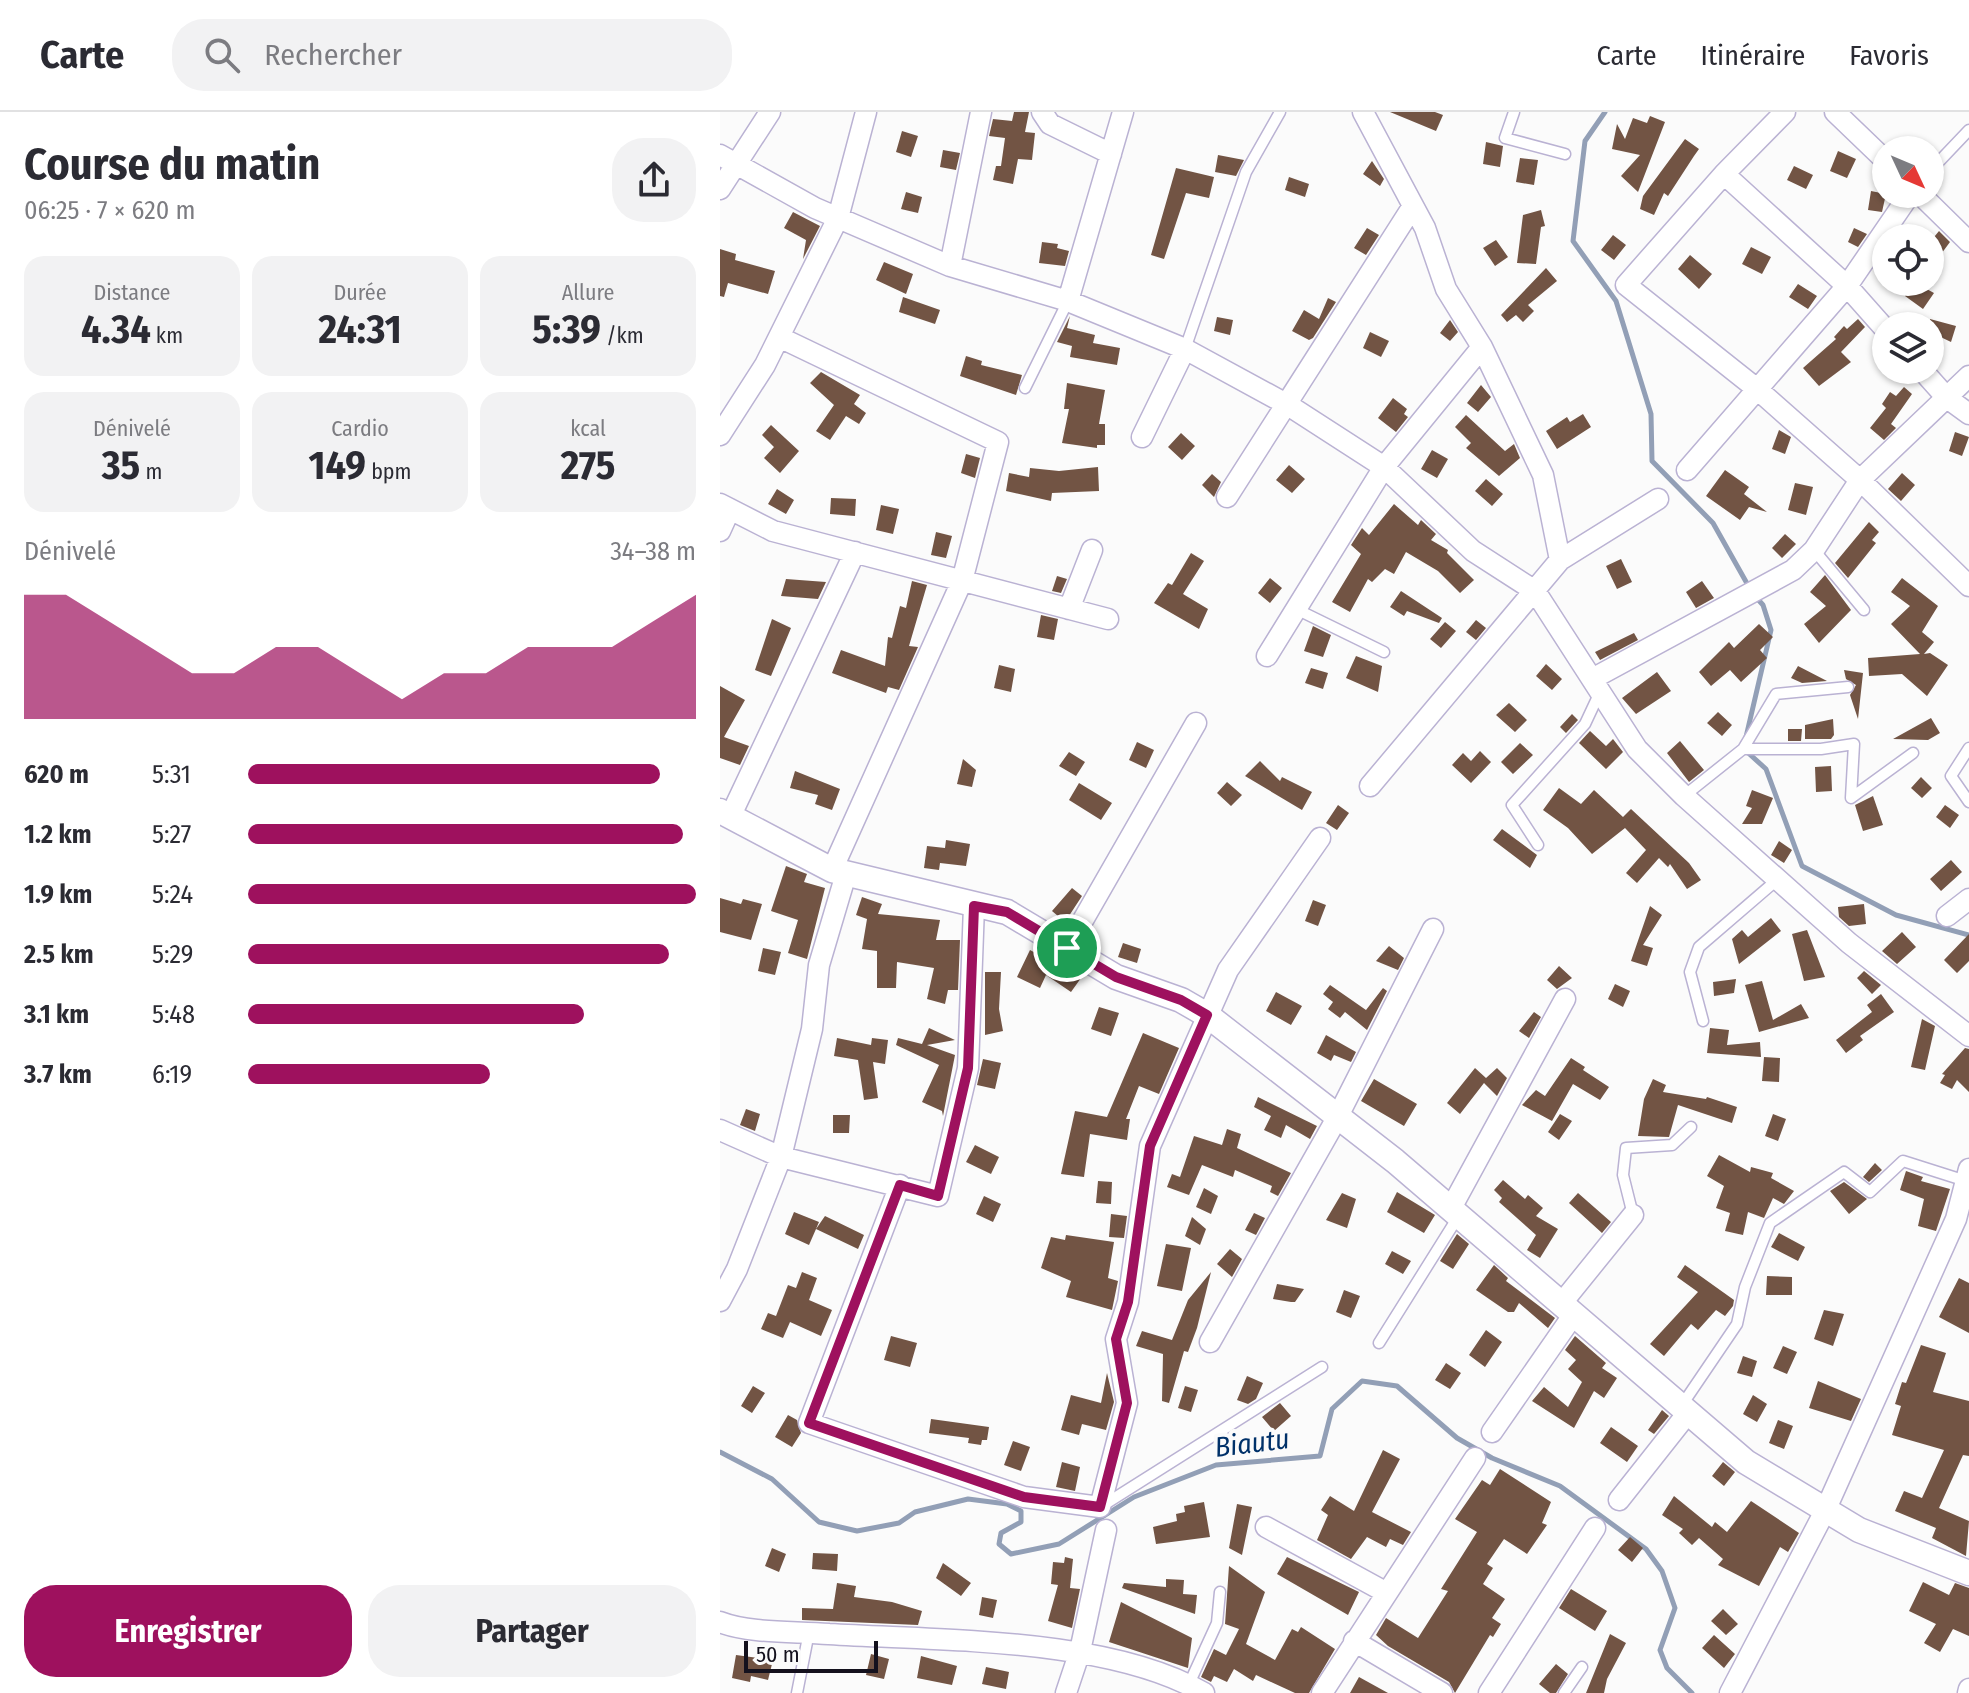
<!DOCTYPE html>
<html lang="fr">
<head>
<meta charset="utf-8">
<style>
	:root { --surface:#fff; --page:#f2f2f3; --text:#2b2b33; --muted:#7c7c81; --line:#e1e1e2; --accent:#9e115e }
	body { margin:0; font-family:"Fira Sans Condensed",sans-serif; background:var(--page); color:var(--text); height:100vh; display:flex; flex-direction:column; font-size:30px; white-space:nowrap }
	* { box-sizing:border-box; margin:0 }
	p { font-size:26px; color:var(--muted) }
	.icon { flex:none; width:44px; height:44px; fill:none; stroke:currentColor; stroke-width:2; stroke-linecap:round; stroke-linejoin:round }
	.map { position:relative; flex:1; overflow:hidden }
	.side { display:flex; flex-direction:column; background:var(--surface); width:720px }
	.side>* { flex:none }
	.needle { width:52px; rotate:134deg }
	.fabs { position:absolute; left:1152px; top:24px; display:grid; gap:16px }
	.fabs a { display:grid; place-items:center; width:72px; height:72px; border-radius:50%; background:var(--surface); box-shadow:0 2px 6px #0004; font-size:40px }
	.scale { position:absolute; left:24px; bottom:20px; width:134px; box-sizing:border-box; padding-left:8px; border:4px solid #14111d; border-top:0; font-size:22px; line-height:28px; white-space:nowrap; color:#14111d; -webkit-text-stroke:6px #fbfbfb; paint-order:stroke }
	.pin { position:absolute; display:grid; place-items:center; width:68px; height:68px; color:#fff; margin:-34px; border:4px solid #fff; border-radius:50%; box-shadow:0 2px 8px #0007 }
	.round { display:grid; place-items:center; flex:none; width:84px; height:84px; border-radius:32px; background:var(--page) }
	.headline { display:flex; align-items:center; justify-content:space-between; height:136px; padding:0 24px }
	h1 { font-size:44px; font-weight:700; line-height:60px }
	.metrics { display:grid; grid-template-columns:repeat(3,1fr); gap:12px; height:136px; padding:8px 24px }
	.metrics div { display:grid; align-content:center; border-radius:20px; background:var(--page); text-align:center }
	.metrics b { font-size:40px; font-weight:700 }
	.metrics small { font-size:22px; font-weight:400 }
	.metrics p { font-size:22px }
	.chart { height:224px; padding:16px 24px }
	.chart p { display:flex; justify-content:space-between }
	.chart svg { width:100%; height:144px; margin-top:8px; fill:var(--accent); opacity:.7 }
	.action { display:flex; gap:16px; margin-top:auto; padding:16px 24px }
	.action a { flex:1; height:92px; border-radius:32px; background:var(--accent); color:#fff; font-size:32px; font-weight:700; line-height:92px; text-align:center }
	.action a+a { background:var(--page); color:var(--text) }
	ul { padding:0 24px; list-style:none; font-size:26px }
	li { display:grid; grid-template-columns:128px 96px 1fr; align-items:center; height:60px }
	li i { height:20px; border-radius:10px; background:var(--accent) }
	header { display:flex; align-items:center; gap:48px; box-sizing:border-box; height:112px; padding:0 40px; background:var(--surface); border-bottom:2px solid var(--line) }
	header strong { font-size:38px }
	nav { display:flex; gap:44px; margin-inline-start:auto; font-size:28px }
	.search { width:560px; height:72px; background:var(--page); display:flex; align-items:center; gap:20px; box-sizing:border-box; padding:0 28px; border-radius:32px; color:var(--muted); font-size:30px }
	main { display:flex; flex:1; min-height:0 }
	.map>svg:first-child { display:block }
</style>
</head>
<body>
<header>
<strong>Carte</strong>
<div class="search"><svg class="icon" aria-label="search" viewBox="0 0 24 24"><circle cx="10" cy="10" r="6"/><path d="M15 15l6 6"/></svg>Rechercher</div>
<nav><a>Carte</a><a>Itinéraire</a><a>Favoris</a></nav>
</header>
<main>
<section class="side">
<div class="headline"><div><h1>Course du matin</h1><p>06:25 · 7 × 620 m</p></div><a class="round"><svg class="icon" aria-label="share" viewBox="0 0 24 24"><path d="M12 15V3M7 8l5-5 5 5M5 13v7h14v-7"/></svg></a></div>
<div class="metrics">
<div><p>Distance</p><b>4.34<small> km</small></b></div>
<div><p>Durée</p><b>24:31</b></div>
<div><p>Allure</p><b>5:39<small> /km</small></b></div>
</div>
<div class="metrics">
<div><p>Dénivelé</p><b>35<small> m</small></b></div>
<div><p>Cardio</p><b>149<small> bpm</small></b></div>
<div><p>kcal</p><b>275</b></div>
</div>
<div class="chart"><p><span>Dénivelé</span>34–38 m</p>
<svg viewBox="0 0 160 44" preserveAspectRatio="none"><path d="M0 44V6L10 6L20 14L30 22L40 30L50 30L60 22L70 22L80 30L90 38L100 30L110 30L120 22L130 22L140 22L150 14L160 6V44z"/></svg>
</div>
<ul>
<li><b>620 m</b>5:31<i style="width:92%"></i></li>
<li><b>1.2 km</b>5:27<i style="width:97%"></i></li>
<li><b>1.9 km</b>5:24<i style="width:100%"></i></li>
<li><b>2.5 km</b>5:29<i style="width:94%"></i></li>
<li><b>3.1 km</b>5:48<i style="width:75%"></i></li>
<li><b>3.7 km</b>6:19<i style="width:54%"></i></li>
</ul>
<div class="action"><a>Enregistrer</a><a>Partager</a></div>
</section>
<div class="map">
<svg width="1249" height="1581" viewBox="0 0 1249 1581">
	<rect width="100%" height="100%" fill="#fbfbfb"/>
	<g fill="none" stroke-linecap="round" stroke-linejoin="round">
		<!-- stream -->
		<path stroke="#929fb6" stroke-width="5" d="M885,0L865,29L853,129L896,189L931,302L932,349L993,411L1029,475
			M1026,625L1051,518L1043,493L1034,483
			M1025,638L1046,657L1082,754L1176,803L1249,823
			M0,1340L52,1367L99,1410L137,1419L179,1411L195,1400L248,1387L287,1392L301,1399V1410L281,1421L279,1432L291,1442L339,1432L414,1385L496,1353L600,1344L612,1297L642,1269L677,1274L737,1326L772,1346L840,1374L926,1437L942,1459L955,1496L940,1538L947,1556L972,1581"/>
	</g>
	<!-- building -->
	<path fill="#725444" d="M294,0H309L305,20L315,21L312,48L298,47L293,72L273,68L276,54H281L285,26L269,24L273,7L292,9Z
		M670,0H715L723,3L716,19Z
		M930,4L945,10L918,80L901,64L920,43L892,37L897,12L905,27L913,6L927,11Z
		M182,19L198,24L191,45L176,40Z
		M965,27L979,37L974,44L948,84L944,81L934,103L920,97L923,84Z
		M766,30L783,34L780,55L763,52Z
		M223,38L240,41L236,58L220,55Z
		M1118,39L1136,47L1127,66L1110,59Z
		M498,43L524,48L516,64L495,60Z
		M800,46L818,48L814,73L796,70Z
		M652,49L664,67L660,74L643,62Z
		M1074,54L1093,63L1086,77L1067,68Z
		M456,56L494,65L489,86L466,81L444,147L431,143Z
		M569,65L589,72L585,85L565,78Z
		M1151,79L1166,82L1162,100L1148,98Z
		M186,80L202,85L198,101L181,97Z
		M821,98L825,114L821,115L816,152L797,151L803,103Z
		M73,100L100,114L83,147L86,128L64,116Z
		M647,116L659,123L646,143L634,136Z
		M1134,116L1147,122L1138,135L1128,130Z
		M1219,119L1230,130L1210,157V130Z
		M893,123L906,133L894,148L881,138Z
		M776,128L788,145L775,154L763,136Z
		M322,130L338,132L337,136L349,139L345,154L319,151Z
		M1031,135L1051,145L1042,162L1022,152Z
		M0,137L16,142L15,148L55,159L48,182L8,171L4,185L0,184Z
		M970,143L992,162L979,177L958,157Z
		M164,150L193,162L186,182L156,168Z
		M826,156L837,169L808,193L814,199L803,210L796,203L787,210L781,203Z
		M1194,170L1214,181L1203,197L1185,184Z
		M1078,172L1097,184L1088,197L1069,185Z
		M183,185L220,198L215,212L179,200Z
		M608,186L616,190L593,226L589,228L572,219L584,198L599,207Z
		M350,204L347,216L375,223L373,231L400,236L397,253L350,245L352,234L337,230Z
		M497,205L513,208L510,223L494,219Z
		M1138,207L1145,215L1121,240L1131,250L1099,274L1083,256L1116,227L1114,225L1124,214L1127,217Z
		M1210,207L1236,214L1231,230L1210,220Z
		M730,208L738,220L730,229L720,221Z
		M650,220L669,229L661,245L643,236Z
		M246,244L262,249L261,253L302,263L296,283L240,264Z
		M101,260L140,283L134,292L146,301L139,312L126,304L110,328L96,319L114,293L90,271Z
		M347,271L385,278L379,312H385V333H377V336L342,331L349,297H344Z
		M761,273L771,285L758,300L747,291Z
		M1184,275L1192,282L1171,312L1176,316L1164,328L1150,316L1166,296L1162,292L1170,280L1176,284Z
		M673,286L687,297L684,302L688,305L676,320L658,306Z
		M863,302L871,315L837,337L826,319L847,305L850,310Z
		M746,303L785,339L794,332L800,346L779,364L746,336L751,331L735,315Z
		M51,313L79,339L60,361L44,346L54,335L42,323Z
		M1059,318L1071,325L1065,342L1052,337Z
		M1235,320L1249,325L1242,344L1229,339Z
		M461,321L475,334L462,348L448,335Z
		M712,338L728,347L717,366L701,357Z
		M246,342L260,346L255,366L241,361Z
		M569,353L585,367L572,381L556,368Z
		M378,355L379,379L332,381L331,389L286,379L289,361L309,365L310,356L339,359Z
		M1005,358L1029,375L1024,382L1047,400L1029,395L1020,408L986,384Z
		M1182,361L1195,373L1181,389L1168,377Z
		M492,362L501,370L494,385L482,373Z
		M766,367L783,382L772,394L755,379Z
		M1075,371L1093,375L1086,403L1068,398Z
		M57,377L74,388L66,402L48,392Z
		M111,386L136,387L135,404L110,402Z
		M674,392L698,413L701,408L716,422L711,428L728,438L727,441L754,468L740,481L718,459L686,440L674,462L665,457L652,470L648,467L630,500L612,490L641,442L631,433L642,416L649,423Z
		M161,393L179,397L173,422L156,418Z
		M1149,410L1159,420L1152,428L1156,431L1128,466L1115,451Z
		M216,420L232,424L226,446L211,443Z
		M1065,422L1076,432L1062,446L1052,436Z
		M471,441L484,449L463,482L488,497L479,517L434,491L448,471L452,473Z
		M901,447L912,470L897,477L886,454Z
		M1105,463L1131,498L1099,531L1084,512L1106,494L1090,480Z
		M337,464L347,467L341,481L332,479Z
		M550,466L562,476L550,491L538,481Z
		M1182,466L1218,494L1202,520L1214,530L1204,542L1210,541L1228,553L1207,584L1182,562L1149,564L1148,546L1200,542L1171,512L1190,494L1171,480Z
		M66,467L106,470L98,487L61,484Z
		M192,469L207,473L189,534L198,535L179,578L168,575L166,581L112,561L121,538L165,554L168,525L172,526L180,494L186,496Z
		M982,469L994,486L976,496L966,480Z
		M681,479L722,506L719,511L687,499L684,504L670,495Z
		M321,503L338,507L334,528L317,525Z
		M52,507L71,516L51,564L35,558Z
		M756,508L766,516L756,528L746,520Z
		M725,510L736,519L721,536L710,527Z
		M1039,512L1053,525L1040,538L1047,546L1021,570L1010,558L991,574L979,560L1009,530L1014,536Z
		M593,514L611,523L603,545L584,539Z
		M914,521L918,528L880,548L875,540Z
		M636,544L662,554L658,580L626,566Z
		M826,552L842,567L832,578L816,564Z
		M279,553L295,557L291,580L274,576Z
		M1078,554L1107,569L1082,571L1071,566Z
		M591,556L608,561L603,577L585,571Z
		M1124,558L1143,561L1138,607L1130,583L1136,573L1126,567Z
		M937,560L951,579L916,602L902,586Z
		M0,574L25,588L4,625L29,634L20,653L0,646Z
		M789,591L807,608L795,620L776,603Z
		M998,600L1012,613L1002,624L987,611Z
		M852,602L858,608L846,621L840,615Z
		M1211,606L1220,621L1208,628L1173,627Z
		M1113,607L1114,623L1111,627H1085V613Z
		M1068,617H1082L1081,629H1068Z
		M870,619L886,634L893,627L903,640L886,657L859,631Z
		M960,629L984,658L969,670L947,641Z
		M417,630L434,638L426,656L409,648Z
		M800,631L813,643L793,662L781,650Z
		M760,639L771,650L751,671L732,653L743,641L751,649Z
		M349,640L365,650L356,664L339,654Z
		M243,647L256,658L252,675L237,672Z
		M540,649L560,669L562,665L592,680L582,698L525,664Z
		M1111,654L1112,679L1096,680L1095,655Z
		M75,659L120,677L112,698L95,692L98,683L70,676Z
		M1201,665L1212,676L1202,686L1191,676Z
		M507,670L522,683L511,694L497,681Z
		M359,671L392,691L381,708L349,688Z
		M839,676L861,692L874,678L903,705L911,697L969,751L981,768L967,777L950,752L948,755L939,746L917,771L906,761L926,738L905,716L872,742L848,716L823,698Z
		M1032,678L1053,686L1042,712H1022L1032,696L1026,694Z
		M1153,684L1163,713L1143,719L1135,693Z
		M618,693L629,701L617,718L606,711Z
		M1225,693L1239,703L1230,716L1216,705Z
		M782,717L817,743L810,756L773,728Z
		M226,728L250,732L246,754L220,751L219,758L204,756L207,734L225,736Z
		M1059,729L1072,738L1064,751L1051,743Z
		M1231,748L1242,760L1221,779L1210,767Z
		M66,754L87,762L84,770L105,776L87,847L68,841L78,808L51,799Z
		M352,776L362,784L345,810L332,799Z
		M142,785L162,792L158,802L220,808L216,828H240L238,878H228L225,892L207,887L214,856L177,850L176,876H157V839L142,837L147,807L136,803Z
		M0,786L21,792L23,787L42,792L31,828L0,820Z
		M593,788L606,793L598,814L585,809Z
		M1144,792L1146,812L1129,814L1119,805L1118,795Z
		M930,794L942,803L923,833L933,836L927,854L911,849Z
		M1051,806L1061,819L1019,852L1012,827L1022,818L1028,825Z
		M1087,818L1105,865L1084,869L1072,822Z
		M1182,820L1196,835L1177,852L1162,839Z
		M1249,822V849L1237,861L1224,848Z
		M403,831L421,837L417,851L398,845Z
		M669,834L684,846L678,858L656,849Z
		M43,836L61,840L55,863L38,859Z
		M310,838L361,866L351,880L326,863L320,876L297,865Z
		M839,854L852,866L837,877L827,868Z
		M1144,859L1161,873L1152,882L1137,866Z
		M265,860H281L279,897L283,919L265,923Z
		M1016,867L1014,881L994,884L993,870Z
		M1042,869L1053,908L1081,892L1089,906L1039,920L1025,873Z
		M895,872L910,879L903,895L888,887Z
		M610,873L646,898L663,876L667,879L647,918L625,900L620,906L608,897L613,890L603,882Z
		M556,880L582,894L571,913L546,899Z
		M1161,882L1174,900L1140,924L1143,928L1126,941L1116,928L1152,900L1147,893Z
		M379,895L399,901L391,924L371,917Z
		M814,900L821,905L809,926L799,919Z
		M1202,907L1215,914L1205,958L1191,955Z
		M209,916L235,928L207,933L235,943L223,1004L222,999L202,990L219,953L176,933L178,926L202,932Z
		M990,916L1009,918L1007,933L1040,930L1041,945L987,941Z
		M423,921L459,936L439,982L419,974L406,1007H410L407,1028L370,1022L364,1065L341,1062L355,999L387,1005Z
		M606,923L636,940L631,950L614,943L611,949L597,941Z
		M117,926L151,933L152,926L168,928L165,952L153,950L158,986L144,988L138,948L114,944Z
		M1245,936L1249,937V980L1237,968L1232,977L1220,971L1225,963L1222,962Z
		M1044,945L1060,946L1059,970L1042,969Z
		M851,946L865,955L863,958L889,975L880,988L853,972L832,1009L802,993L816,978L825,984Z
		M263,947L281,951L275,977L257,973Z
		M755,956L766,966L777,956L787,966L777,984L764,971L740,1002L727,991Z
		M654,967L697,992L684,1014L641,989Z
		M933,967L946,973L943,980L986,987L987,985L1017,995L1012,1011L958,993L949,1025L918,1024L924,987Z
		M538,985L597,1014L590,1027L566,1013L561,1026L544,1018L551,1004L534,995Z
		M26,997L40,1002L35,1019L20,1013Z
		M840,1002L852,1009L839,1028L828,1020Z
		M1053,1002L1066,1007L1058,1029L1045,1024Z
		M113,1003H130L129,1021H113Z
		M507,1017L521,1022L517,1036L571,1061L558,1084L550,1080L552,1074L515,1058L513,1065L482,1053L469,1083L447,1075L452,1062L460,1065L474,1024L502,1033Z
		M255,1033L279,1045L271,1062L246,1050Z
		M999,1043L1030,1060L1031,1055L1053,1061L1051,1066L1074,1079L1064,1092L1053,1086L1044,1106L1028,1100L1023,1123L1005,1119L1010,1101L996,1096L1004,1074L987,1064Z
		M1155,1051L1162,1058L1149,1070L1143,1065Z
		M1186,1059L1203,1065L1201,1069L1230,1077L1216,1119L1198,1114L1204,1087L1180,1078Z
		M783,1068L805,1087L808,1083L823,1096L816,1104L838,1117L820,1146L807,1138L816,1123L779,1090L782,1086L774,1078Z
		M378,1069L392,1070L391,1092L376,1091Z
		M1124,1070L1147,1087L1129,1102L1110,1079Z
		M484,1076L498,1084L491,1102L476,1095Z
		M677,1080L715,1103L704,1121L667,1100Z
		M622,1081L636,1087L627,1116L606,1108Z
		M858,1081L891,1110L882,1121L849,1091Z
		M264,1084L281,1092L273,1110L256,1102Z
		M74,1100L99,1110L96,1117L105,1104L144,1123L138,1137L96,1117L89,1133L65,1122Z
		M534,1101L545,1106L536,1123L525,1118Z
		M391,1102L407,1104L404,1126L389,1125Z
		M472,1105L486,1117L480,1133L465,1124Z
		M1059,1121L1085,1135L1078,1149L1051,1135Z
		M737,1122L749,1132L733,1157L720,1149Z
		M346,1123L394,1130L388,1166L398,1169L392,1198L346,1185L351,1169L321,1156L331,1125L345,1128Z
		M446,1132L471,1136L462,1179L437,1174Z
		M510,1137L522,1147L512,1165L497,1152Z
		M672,1139L691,1149L683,1162L665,1152Z
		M774,1153L788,1166L786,1169L835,1206L828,1216L799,1191L794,1200H788L756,1178Z
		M965,1153L1014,1188L1013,1194L1005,1204L996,1198L978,1218L971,1212L944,1244L930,1232L978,1180L957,1165Z
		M82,1160L97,1166L89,1188L112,1198L101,1224L70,1210L63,1226L41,1217L48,1201L56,1204L68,1173L76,1176Z
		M491,1160L477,1216L468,1240L464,1239L449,1291L442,1289L443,1242L416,1234L422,1219L452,1228L468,1188Z
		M1047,1164L1072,1165V1183H1046Z
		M1239,1166L1249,1171V1221L1219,1205Z
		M557,1172L584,1177L575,1190H571L553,1187Z
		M624,1178L640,1184L631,1206L616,1200Z
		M1104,1198L1124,1202L1113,1234L1094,1227Z
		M766,1218L782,1230L765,1255L749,1243Z
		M171,1224L197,1231L190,1255L164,1248Z
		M855,1224L886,1251L882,1256L897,1266L884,1286L874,1279L854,1316L812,1289L824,1275L848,1295L862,1270L848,1257L856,1248L845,1238Z
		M1201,1233L1226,1241L1213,1280L1249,1289V1344L1243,1343L1219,1396L1249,1409L1246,1444L1212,1426L1216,1416L1175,1399L1184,1379L1202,1386L1224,1338L1172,1323L1181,1294L1175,1292L1182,1270L1186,1271Z
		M1063,1234L1077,1240L1067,1262L1053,1256Z
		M1023,1244L1037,1249L1032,1265L1017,1261Z
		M726,1251L741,1261L730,1277L715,1268Z
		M387,1261L394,1290L386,1318L362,1312L359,1323L341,1318L351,1283L381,1291Z
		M527,1264L543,1271L536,1287L528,1292L517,1288Z
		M1098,1269L1141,1287L1131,1309L1089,1296Z
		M33,1274L45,1281L32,1301L21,1294Z
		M465,1274L478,1278L471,1300L458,1296Z
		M1033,1283L1047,1292L1037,1310L1023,1302Z
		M560,1291L571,1304L554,1319L542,1305Z
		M942,1298L949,1304L934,1322L928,1318Z
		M68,1303L77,1308L81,1321L72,1335L55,1325Z
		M211,1307L269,1315L267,1328H262L261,1333L248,1331L249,1326L209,1321Z
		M1058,1308L1073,1314L1064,1337L1049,1331Z
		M891,1315L918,1334L907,1350L880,1331Z
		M293,1329L310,1335L301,1359L284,1353Z
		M663,1338L680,1347L652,1400L691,1420L683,1433L670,1427L666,1435L647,1425L631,1447L597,1428L608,1403L601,1398L610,1384L634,1399Z
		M342,1350L360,1355L355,1379L336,1375Z
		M1003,1350L1015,1360L1004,1374L992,1364Z
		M780,1357L831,1390L822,1411L827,1413L807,1442L784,1427L767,1452L773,1456L763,1472L785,1487L772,1506L781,1512L773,1525L770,1523L735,1581L729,1570L668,1534L656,1523L666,1506L698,1526L728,1479L721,1477L757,1420L735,1407L762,1368L770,1373Z
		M954,1384L992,1415L995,1410L1007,1420L1031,1389L1079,1421L1068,1440L1060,1435L1039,1474L998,1453L1003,1447L979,1426L972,1433L959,1421L963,1417L942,1403Z
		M484,1390L490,1425L436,1432L433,1415L457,1409L456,1402L465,1400L464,1394Z
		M517,1392L532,1395L522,1443L509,1436Z
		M910,1425L923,1436L912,1450L898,1438Z
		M52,1436L66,1442L59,1460L45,1454Z
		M93,1441L118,1442L117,1459L92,1457Z
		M345,1445L353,1447L350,1476L360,1477L352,1516L328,1509L338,1473L331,1472L333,1450L344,1451Z
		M567,1445L639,1480L628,1503L557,1462Z
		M223,1451L251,1471L241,1484L216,1466Z
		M509,1454L545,1480L526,1532L555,1548L572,1517L578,1520L581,1515L615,1537L589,1581H575L536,1563L533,1569L514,1557L507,1570L494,1564L491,1570L481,1565L494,1537L506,1543L519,1517L505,1512Z
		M446,1467L464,1468L463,1482L477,1483L475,1502L402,1476L404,1471L446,1475Z
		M1203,1470L1229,1483L1235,1471L1249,1476V1524L1233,1517L1220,1540L1204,1531L1216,1512L1189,1499Z
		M117,1471L136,1474L134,1485L172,1490L202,1499L198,1513L82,1508V1496L113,1497Z
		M851,1477L887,1499L875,1519L839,1496Z
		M262,1485L277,1488L273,1506L259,1503Z
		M401,1490L472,1526L468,1556L389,1530Z
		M1003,1497L1018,1512L1006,1523L991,1509Z
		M890,1522L906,1531L887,1567L884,1581H866Z
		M994,1523L1015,1542L1004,1556L982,1536Z
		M151,1542L169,1547L164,1567L146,1563Z
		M16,1543L53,1548L48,1568L31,1564L30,1570L12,1566Z
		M201,1544L237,1554L232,1573L197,1566Z
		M836,1552L848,1562L836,1581H830L819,1572Z
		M266,1555L289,1560L286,1577L262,1572Z
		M639,1565L668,1581H630Z"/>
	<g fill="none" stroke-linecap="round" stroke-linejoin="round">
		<defs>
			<path id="service" d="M794,0L785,26L845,42
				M1210,59L1249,18
				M465,237L526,60L560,0
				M305,276L348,189
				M1094,438L1144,498
				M576,497L664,540
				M1249,636L1231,664L1249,690
				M1023,637H1101L1134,632L1131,686L1193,641
				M964,684L1023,637L1056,582L1128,575
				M818,733L792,693L865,612L880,580
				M983,909L970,860L979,835L1058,767
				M913,1103L903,1063L906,1036L952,1033L971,1015
				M659,1231L738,1105
				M962,1293L1017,1212L1025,1175L1050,1111L1124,1060L1150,1080L1183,1049L1246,1069
				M382,1394L602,1255
				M469,1572L497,1511L500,1480
				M77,1581L89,1520
				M844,1581L862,1555"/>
			<path id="minor" d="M322,0L330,12L391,42
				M643,0L705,116L726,177L762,235L823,363L840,448
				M1065,0L1004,62L906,173L1037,277L1140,368L1249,474
				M1115,0L1166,49
				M0,43L95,96L230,154L348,189L465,237L568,293L664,355L753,439L815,479L917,637L964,684L1129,831L1249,924
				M1004,62L1127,174L1166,218
				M0,77L50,0
				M1200,82L1249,130
				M230,154L261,0
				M348,189L403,0
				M59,225L278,330L242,469L112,758
				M1202,258L1227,286L1249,302
				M0,323L45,253L118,106L146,0
				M422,325L465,237
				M967,358L1127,174L1190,82
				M507,385L693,94
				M0,392L53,419L388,507
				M0,419L10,397
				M349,497L372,438
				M547,544L664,355L762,235
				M872,567L1073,458L1094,438L1140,368L1249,264
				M650,674L840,448L938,387
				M11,703L135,440
				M1227,804L1249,787
				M347,836L476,611
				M0,1018L61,1045L218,1084L248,956L254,794
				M180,1073L89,1311L304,1385L380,1395L407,1291L396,1227L408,1190L430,1034L508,858L600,726
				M730,1098L845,887
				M0,1189L17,1157L61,1045L92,917L99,853L126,762
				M841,1192L913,1103
				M490,1230L617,1006L713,817
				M772,1320L854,1202
				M899,1388L967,1302
				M546,1415L667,1481
				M0,1510C31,1522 75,1519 109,1522C220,1529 388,1525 484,1581
				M634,1529L722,1581
				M346,1581L360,1539L386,1418
				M602,1581L755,1346
				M769,1581L875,1416
				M1010,1581L1105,1399L1236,1107L1249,1057
				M1248,1581L1249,1577"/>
			<path id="tertiary" d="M0,699L112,758L287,800L396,865L461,888L487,903L675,1049L1026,1350L1139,1418L1249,1461"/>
		</defs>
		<!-- service casing -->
		<use href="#service" stroke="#bab2d3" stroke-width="13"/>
		<!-- minor casing -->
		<use href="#minor" stroke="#bab2d3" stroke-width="23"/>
		<!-- tertiary casing -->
		<use href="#tertiary" stroke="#bab2d3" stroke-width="27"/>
		<!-- service -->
		<use href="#service" stroke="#fff" stroke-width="10"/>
		<!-- minor -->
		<use href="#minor" stroke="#fff" stroke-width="20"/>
		<!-- tertiary -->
		<use href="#tertiary" stroke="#fff" stroke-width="24"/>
	</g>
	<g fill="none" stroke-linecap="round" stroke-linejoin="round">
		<defs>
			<path id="route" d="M254,794L287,800L396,865L461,888L487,903L430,1034L408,1190L396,1227L407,1291L380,1395L304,1385L89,1311L180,1073L218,1084L248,956Z"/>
		</defs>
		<!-- route casing -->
		<use href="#route" stroke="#fff" stroke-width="16"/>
		<!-- route -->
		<use href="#route" stroke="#9e115e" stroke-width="10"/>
	</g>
	<g text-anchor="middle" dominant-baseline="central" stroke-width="8" stroke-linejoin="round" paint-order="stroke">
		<!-- water labels -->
		<g font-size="28" font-style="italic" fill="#003169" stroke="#fbfbfb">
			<text transform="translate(532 1331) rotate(-7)">Biautu</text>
		</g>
	</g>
</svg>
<div class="fabs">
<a><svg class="needle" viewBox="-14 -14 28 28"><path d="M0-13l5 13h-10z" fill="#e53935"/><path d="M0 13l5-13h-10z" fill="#7c7c81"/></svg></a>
<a><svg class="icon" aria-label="locate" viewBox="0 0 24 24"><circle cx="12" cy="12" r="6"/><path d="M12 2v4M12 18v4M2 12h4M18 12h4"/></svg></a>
<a><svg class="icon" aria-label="layers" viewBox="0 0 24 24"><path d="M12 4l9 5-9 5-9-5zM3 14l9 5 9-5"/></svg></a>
</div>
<div class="scale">50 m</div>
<div class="pin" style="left:347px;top:836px;background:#1e9e55"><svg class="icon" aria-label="arrive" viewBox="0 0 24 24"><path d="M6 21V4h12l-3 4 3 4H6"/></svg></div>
</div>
</main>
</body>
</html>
